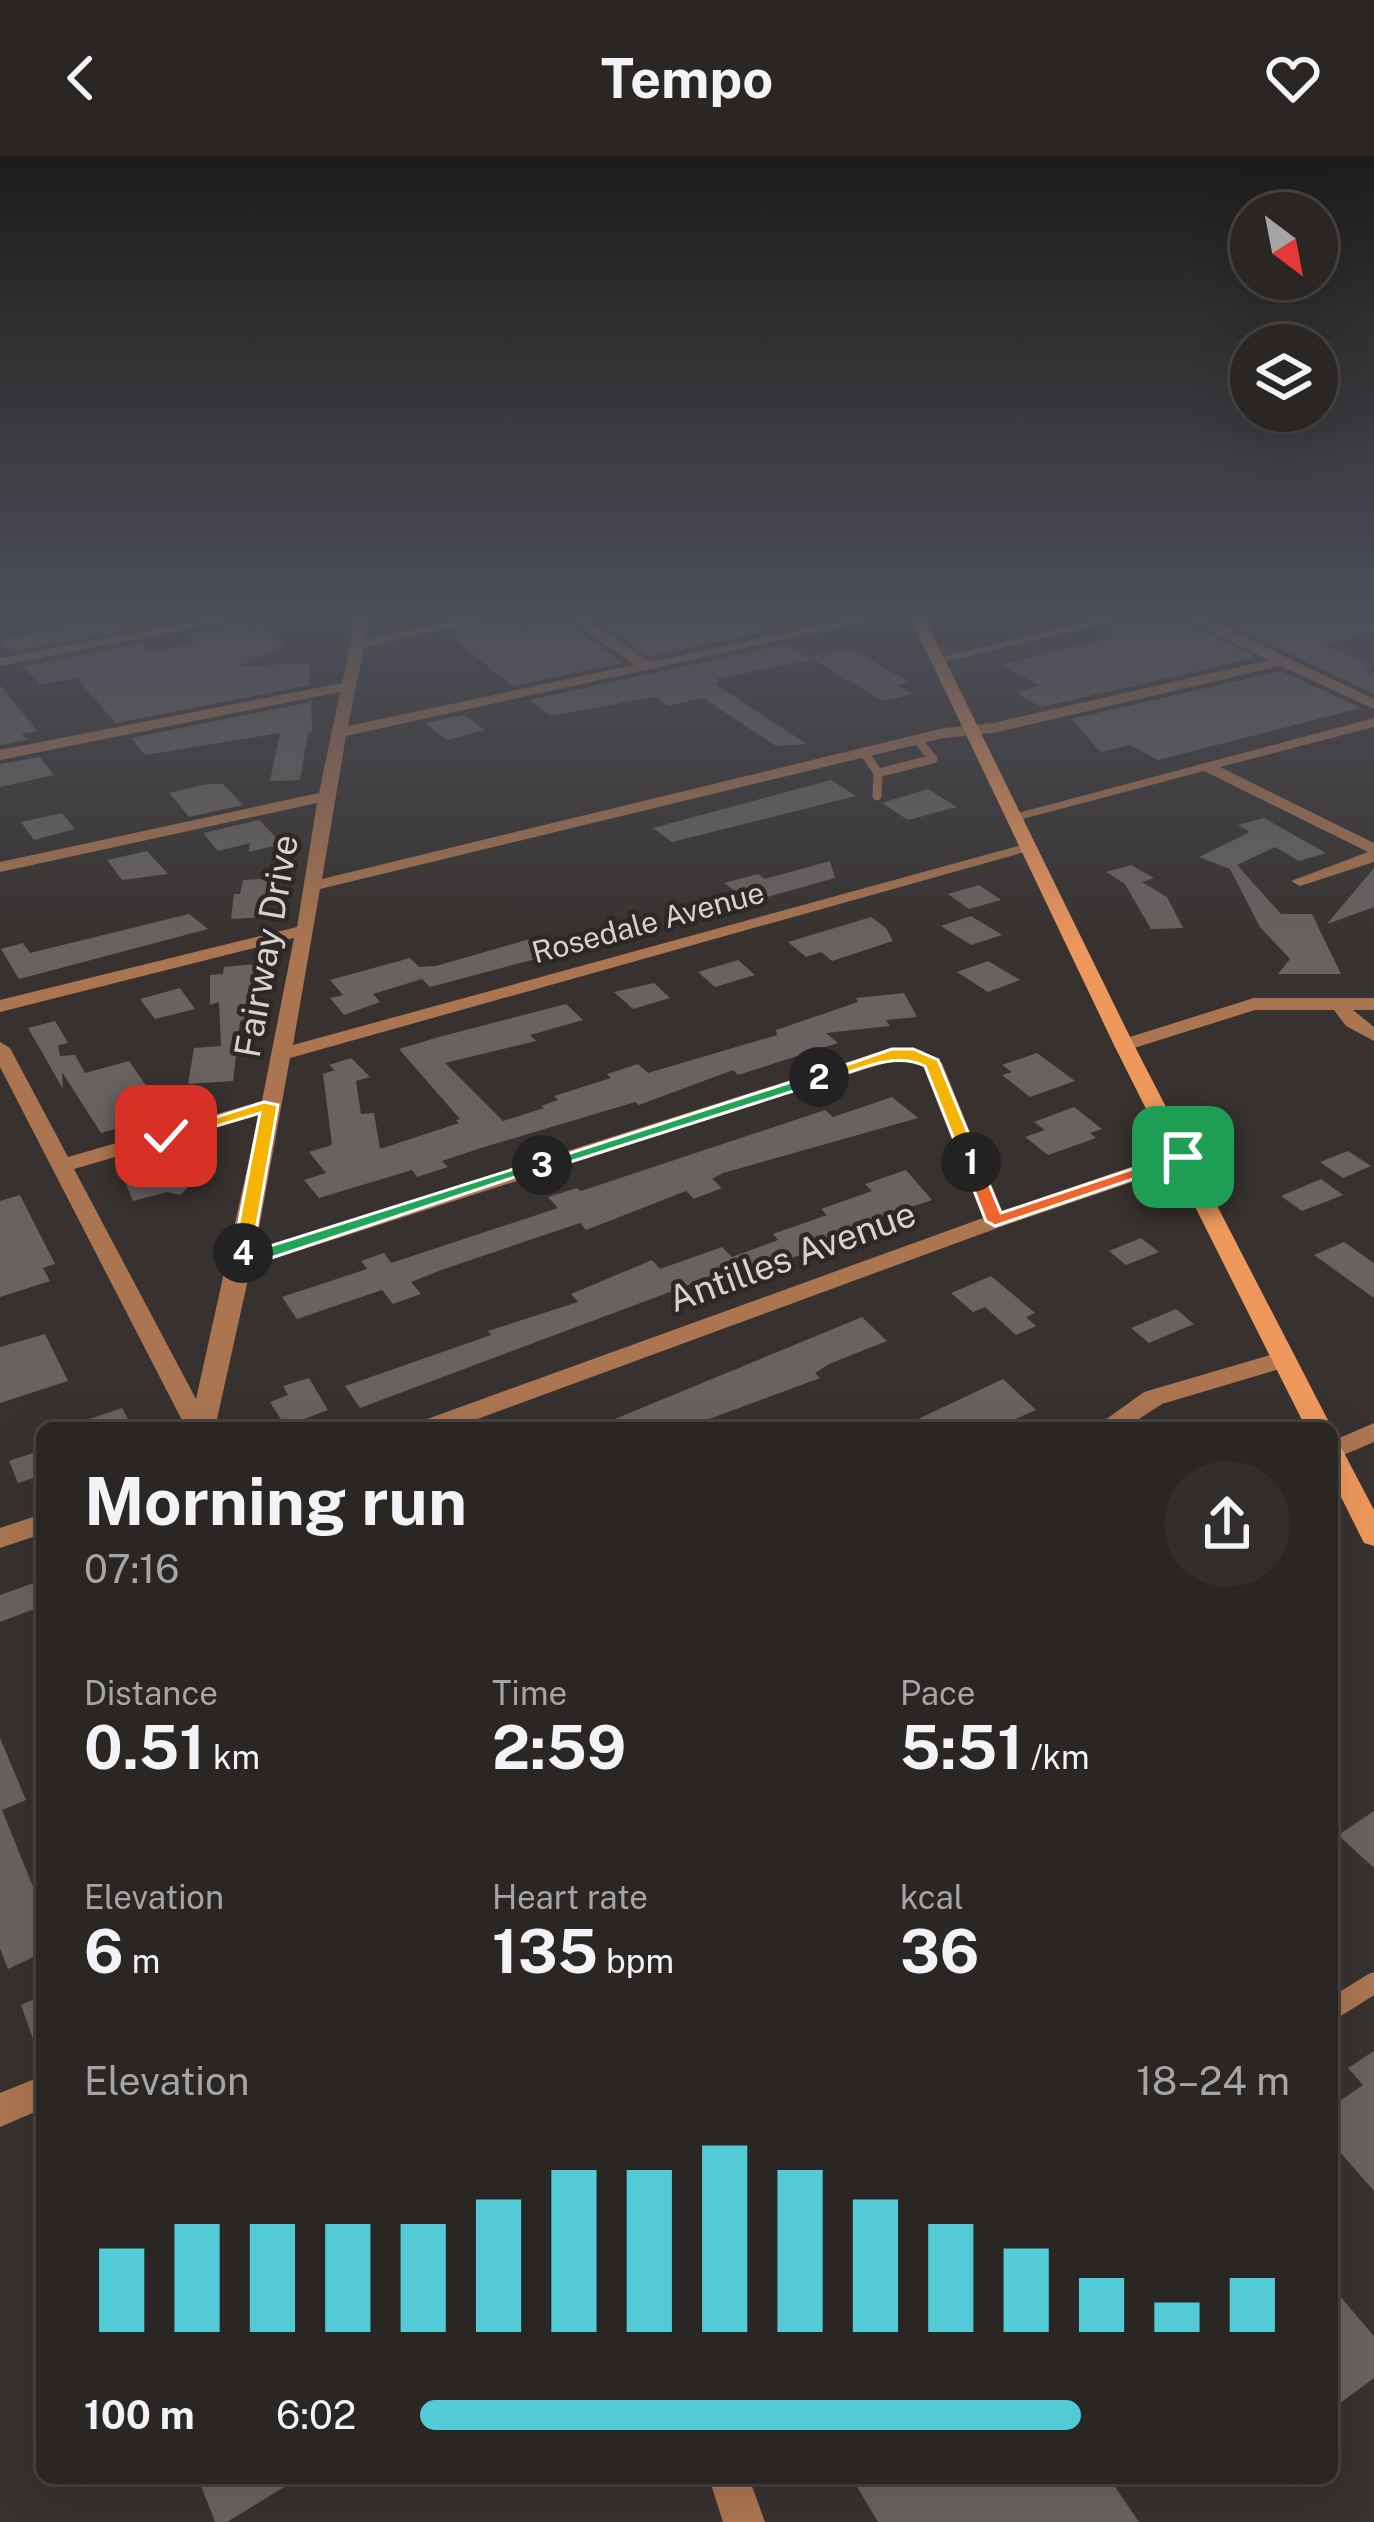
<!DOCTYPE html>
<html lang="en">
<head>
<meta charset="utf-8">
<style>
	:root { --surface:#292623; --page:#312e2b; --text:#f1f3f6; --muted:#a5a5a6; --line:#454341; --accent:#52cbd7 }
	body { margin:0; font-family:"Public Sans",sans-serif; background:var(--page); color:var(--text); height:100vh; display:flex; flex-direction:column; font-size:45px; white-space:nowrap }
	* { box-sizing:border-box; margin:0 }
	p { font-size:39px; color:var(--muted) }
	.icon { flex:none; width:66px; height:66px; fill:none; stroke:currentColor; stroke-width:2; stroke-linecap:round; stroke-linejoin:round }
	.map { position:relative; flex:1; overflow:hidden }
	.panel { position:absolute; left:36px; top:1266px; width:1302px; height:1062px; display:flex; flex-direction:column; background:var(--surface); border-radius:18px; box-shadow:0 12px 48px #0002,0 0 0 3px var(--line) }
	.panel>* { flex:none }
	.needle { width:78px; rotate:148deg }
	.tools { position:absolute; left:1230px; top:36px; display:grid; gap:24px }
	.tools a { display:grid; place-items:center; width:108px; height:108px; border-radius:50%; background:var(--surface); box-shadow:0 12px 48px #0002,0 0 0 3px var(--line); font-size:60px }
	.pin { position:absolute; display:grid; place-items:center; width:102px; height:102px; color:#fff; margin:-51px; border-radius:24px; box-shadow:0 6px 18px #0006 }
	.km { position:absolute; width:60px; height:60px; margin:-30px; border-radius:50%; background:#222; color:#fff; font-size:33px; line-height:60px; text-align:center }
	.round { display:grid; place-items:center; flex:none; width:126px; height:126px; border-radius:63px; background:var(--page) }
	.head { display:flex; align-items:center; justify-content:space-between; height:204px; padding:0 48px }
	h1 { font-size:66px; font-weight:700; line-height:90px }
	.metrics { display:grid; grid-template-columns:repeat(3,1fr); gap:18px; height:204px; padding:12px 48px }
	.metrics div { display:grid; align-content:center }
	.metrics b { font-size:60px; font-weight:700 }
	.metrics small { font-size:33px; font-weight:400 }
	.metrics p { font-size:33px }
	.chart { height:336px; padding:24px 48px }
	.chart p { display:flex; justify-content:space-between }
	.chart svg { width:100%; height:216px; margin-top:12px; stroke:var(--accent); stroke-width:6 }
	ul { padding:0 48px; list-style:none; font-size:39px }
	li { display:grid; grid-template-columns:192px 144px 1fr; align-items:center; height:90px }
	li i { height:30px; border-radius:15px; background:var(--accent) }
	header { display:flex; justify-content:space-between; align-items:center; height:156px; padding:0 48px; background:var(--surface); font-size:54px; font-weight:700 }
	.map>svg:first-child { display:block }
</style>
</head>
<body>
<header><svg class="icon" aria-label="back" viewBox="0 0 24 24"><path d="M15 5l-7 7 7 7"/></svg>Tempo<svg class="icon" aria-label="heart" viewBox="0 0 24 24"><path d="M12 20l-8-8c-3-5 5-10 8-4 3-6 11-1 8 4z"/></svg></header>
<div class="map">
<svg width="1374" height="2366" viewBox="0 0 1374 2366">
	<rect width="100%" height="100%" fill="#37322f"/>
	<!-- building -->
	<path fill="#686360" d="M116,461L128,474L10,496L0,484Z
		M504,461H521L523,473L564,464L623,507L512,530L447,477Z
		M591,461H740L765,476L650,501Z
		M1136,461H1147L1148,473L1182,464L1256,502L1041,551L1015,536L1040,530L1001,508L1113,481L1112,470Z
		M1213,461H1374V475L1326,489L1373,510L1363,513L1374,518V538Z
		M246,466V473L262,470L285,490L238,510L309,507L310,529L116,567L76,522L40,529L23,510L141,487L150,496L195,487L187,478Z
		M785,488L812,504L715,523L721,526L715,528L807,588L776,590L703,542L668,550L655,541L551,560L530,544Z
		M850,492L909,526L896,529L912,538L883,545L809,501Z
		M1281,515L1361,552L1158,604L1130,589L1101,596L1071,563Z
		M0,529L37,575L22,578L27,584L0,589Z
		M311,546L312,576L308,577L300,624L270,625L280,577L145,599L131,582Z
		M464,559L485,574L447,584L425,567Z
		M40,601L54,619L0,631V608Z
		M831,624L856,640L672,686L653,672Z
		M207,628H223L243,649L189,661L169,637Z
		M928,633L957,651L908,664L882,647Z
		M62,657L75,673L34,684L21,666Z
		M1264,662L1326,697L1299,705L1275,691L1237,709L1281,758H1312L1341,818H1278L1290,803L1260,771L1230,713L1199,701L1250,676L1238,669Z
		M259,664L282,688L249,696L250,687L218,695L203,677Z
		M147,695L168,718L122,724L107,704Z
		M830,705L835,722L750,746L724,727L758,718L765,723Z
		M1131,709L1154,722L1142,726L1167,741L1183,772L1151,773L1125,728L1106,716Z
		M1374,712V751L1327,768Z
		M278,722L273,747L264,748L262,761L231,763L234,738H240L243,724Z
		M979,729L1001,744L969,753L948,738Z
		M189,758L208,773L19,823L1,793L23,787L30,797Z
		M971,760L1002,779L971,789L941,770Z
		M871,761L886,772L893,785L832,805L821,796L806,801L788,786Z
		M533,782L551,799L430,831L422,823L373,838L380,846L344,859L330,842L343,839L330,824L410,802L419,811L436,810Z
		M738,804L755,819L715,831L698,816Z
		M988,805L1020,824L988,836L957,816Z
		M255,808L256,838L246,839L247,864L240,865L233,925L188,928L194,892L221,890L219,846L210,849V819L223,818L224,811Z
		M654,827L670,842L633,853L614,836Z
		M180,832L195,853L155,863L140,843Z
		M904,837L917,861L886,864L890,870L826,877L838,887L738,919L733,914L639,949L635,946L481,992L442,1005L448,1011L417,1021L412,1014L319,1042L304,1024L326,1017L309,996L332,989L323,918L335,914L329,909L351,902L370,921L356,925L361,958L374,957L380,993L459,967L456,964L460,963L399,893L439,881L566,848L583,864L530,879L536,885L445,907L503,965L544,952L541,950L558,944L554,940L611,922L607,918L638,908L648,917L777,879L776,874L858,846L856,842Z
		M55,865L68,887L58,889L60,900L75,899L85,917L129,905L166,958L101,977L62,916L63,933L28,872Z
		M1037,897L1075,925L1030,941L1002,919L1012,916L1002,909Z
		M892,941L918,962L723,1017L712,1023L722,1032L694,1043L686,1035L586,1074L580,1067L444,1113L411,1126L421,1138L393,1148L382,1134L297,1163L282,1141L367,1113L361,1105L384,1097L391,1107L558,1052L548,1041L577,1032L581,1035L825,954L833,961Z
		M1074,951L1102,973L1090,977L1096,982L1048,999L1025,981L1045,974L1034,966Z
		M1348,995L1371,1010L1343,1022L1320,1006Z
		M180,999L193,1026L180,1039L167,1036L133,1045L120,1014Z
		M906,1014L932,1044L884,1060L893,1068L716,1127L710,1121L360,1252L345,1230L491,1179L488,1175L578,1146L571,1138L652,1104L660,1113L722,1091L732,1101L778,1084L773,1078L827,1059L821,1053L872,1035L865,1028Z
		M1321,1023L1343,1039L1302,1055L1281,1040Z
		M20,1039L55,1108L43,1112L50,1125L0,1141V1045Z
		M1141,1082L1159,1096L1126,1109L1109,1095Z
		M1344,1086L1374,1107V1142L1314,1099Z
		M991,1120L1035,1157L1026,1161L1036,1170L1016,1179L985,1151L973,1156L951,1137Z
		M1176,1153L1194,1168L1149,1187L1131,1172Z
		M862,1161L887,1185L829,1208L815,1217L820,1222L685,1272H593Z
		M45,1178L68,1225L0,1247V1191Z
		M309,1222L328,1254L285,1270L270,1246L288,1239L283,1230Z
		M1003,1223L1036,1254L995,1272H899Z
		M122,1252L133,1272H72V1269Z
		M42,1294V1319L18,1327L9,1305Z
		M42,1424V1450L0,1466V1439Z
		M0,1582L26,1644L2,1654L42,1753V1797L8,1813L0,1792Z
		M1374,1655V1712L1338,1679Z
		M42,1840V1899L39,1900L21,1849Z
		M1374,1895V2035L1332,1987V1950L1363,1929L1348,1912Z
		M1332,2131L1374,2180V2222L1340,2247L1332,2238Z
		M198,2322H299L227,2366H215Z
		M852,2322H1109L1139,2366H878Z"/>
	<g fill="none" stroke-linecap="round" stroke-linejoin="round">
		<!-- lane-far1 -->
		<path stroke="#ab7551" stroke-width="9" d="M864,596L878,617L933,603L917,583
			M877,640L878,617"/>
		<!-- lane -->
		<path stroke="#ab7551" stroke-width="21" d="M1332,1853L1374,1827"/>
		<!-- street -->
		<path fill="#ab7551" fill-rule="evenodd" d="M220,461H250L0,510V502Z
			M356,461H370L365,483L472,461H500L364,491L348,570L634,509L567,461H582L649,506L859,461H886L346,580L322,723L944,572L993,567L1269,504L1185,461H1202L1374,543V553L1281,510L993,577L944,582L320,733L293,889L1025,688L1039,692L290,902L255,1094L892,892L920,894L942,907L1002,1055L1175,996L1183,995L1194,1001L1191,1006L1003,1070L453,1272H415L419,1266L983,1062L923,910L910,904H894L251,1110L215,1272H186L0,911V886L10,892L68,1001L262,945L294,782L0,856V844L297,771L317,647L0,716V706L319,637L340,536L0,604V594L342,527ZM259,959L196,1243L74,1013Z
			M1106,461H1132L940,507L933,503Z
			M1374,562V571L1220,611L1374,687V706L1300,730L1291,725L1368,696L1204,615L1015,665L1007,660Z
			M1254,842H1374V854H1353L1374,871V885L1346,870L1334,854H1255L1131,893H1117L1114,889L1117,885Z
			M1284,1195L1293,1197L1296,1203L1293,1209L1162,1248L1125,1272H1094L1144,1236Z
			M1374,1267V1286L1332,1304V1285Z
			M42,1358V1378L0,1392V1372Z
			M42,1920V1953L0,1971V1937Z
			M709,2322H749L765,2366H723Z"/>
		<!-- secondary -->
		<path fill="#ef985d" fill-rule="evenodd" d="M910,461H924L1134,889L1332,1272H1306L1114,889Z
			M1332,1288L1341,1291L1374,1354V1390L1364,1387L1332,1323Z"/>
	</g>
	<!-- sky -->
	<linearGradient id="sky" x2="0" y2="1"><stop stop-color="#1e1c1a"/><stop offset="0.58" stop-color="#4d4f58"/><stop offset="1" stop-color="#4d4f58" stop-opacity="0"/></linearGradient>
	<rect width="1374" height="793" fill="url(#sky)"/>
	<!-- split-1 -->
	<path fill="#f0652b" stroke="#fff" stroke-width="3" d="M1183,996L1192,1001L1189,1004L995,1070L986,1065L963,1006L978,1002L1001,1057Z"/>
	<!-- split-2 -->
	<path fill="#f5b400" stroke="#fff" stroke-width="3" d="M892,893H913L938,904L980,1006L978,1010L963,1006L925,910C891,894 853,917 819,926L811,921Z"/>
	<!-- split-3 -->
	<path fill="#22a559" stroke="#fff" stroke-width="3" d="M819,917L825,918V925L548,1013L533,1009Z"/>
	<!-- split-4 -->
	<path fill="#22a559" stroke="#fff" stroke-width="3" d="M536,1006L551,1009L247,1110L232,1106L236,1093L251,1096Z"/>
	<!-- split-5 -->
	<path fill="#f5b400" stroke="#fff" stroke-width="3" d="M264,946L278,949L252,1097L243,1102L233,1097L260,957L166,985L157,980Z"/>
	<g text-anchor="middle" dominant-baseline="central" stroke-width="9" stroke-linejoin="round" paint-order="stroke">
		<!-- far-street labels -->
		<g font-size="30" fill="#d5d2d0" stroke="#2c2825">
			<text transform="translate(648 766) rotate(-15)">Rosedale Avenue</text>
		</g>
		<!-- street labels -->
		<g font-size="36" fill="#d5d2d0" stroke="#2c2825">
			<text transform="translate(266 790) rotate(-80)">Fairway Drive</text>
			<text transform="translate(792 1100) rotate(-20)">Antilles Avenue</text>
		</g>
	</g>
</svg>
<div class="tools">
<a><svg class="needle" viewBox="-14 -14 28 28"><path d="M0-13l5 13h-10z" fill="#e53935"/><path d="M0 13l5-13h-10z" fill="#a5a5a6"/></svg></a>
<a><svg class="icon" aria-label="layers" viewBox="0 0 24 24"><path d="M12 4l9 5-9 5-9-5zM3 14l9 5 9-5"/></svg></a>
</div>
<div class="pin" style="left:1183px;top:1001px;background:#1e9e55"><svg class="icon" aria-label="arrive" viewBox="0 0 24 24"><path d="M6 21V4h12l-3 4 3 4H6"/></svg></div>
<div class="pin" style="left:166px;top:980px;background:#d93025"><svg class="icon" aria-label="check" viewBox="0 0 24 24"><path d="M5 12l5 5 9-10"/></svg></div>
<b class="km" style="left:971px;top:1006px">1</b>
<b class="km" style="left:819px;top:921px">2</b>
<b class="km" style="left:542px;top:1009px">3</b>
<b class="km" style="left:243px;top:1097px">4</b>
<section class="panel">
<div class="head"><div><h1>Morning run</h1><p>07:16</p></div><a class="round"><svg class="icon" aria-label="share" viewBox="0 0 24 24"><path d="M12 15V3M7 8l5-5 5 5M5 13v7h14v-7"/></svg></a></div>
<div class="metrics">
<div><p>Distance</p><b>0.51<small> km</small></b></div>
<div><p>Time</p><b>2:59</b></div>
<div><p>Pace</p><b>5:51<small> /km</small></b></div>
</div>
<div class="metrics">
<div><p>Elevation</p><b>6<small> m</small></b></div>
<div><p>Heart rate</p><b>135<small> bpm</small></b></div>
<div><p>kcal</p><b>36</b></div>
</div>
<div class="chart"><p><span>Elevation</span>18–24 m</p>
<svg viewBox="0 0 160 44" preserveAspectRatio="none"><path d="M5 44V27M15 44V22M25 44V22M35 44V22M45 44V22M55 44V17M65 44V11M75 44V11M85 44V6M95 44V11M105 44V17M115 44V22M125 44V27M135 44V33M145 44V38M155 44V33"/></svg>
</div>
<ul>
<li><b>100 m</b>6:02<i style="width:76%"></i></li>
</ul>
</section>
</div>
</body>
</html>
